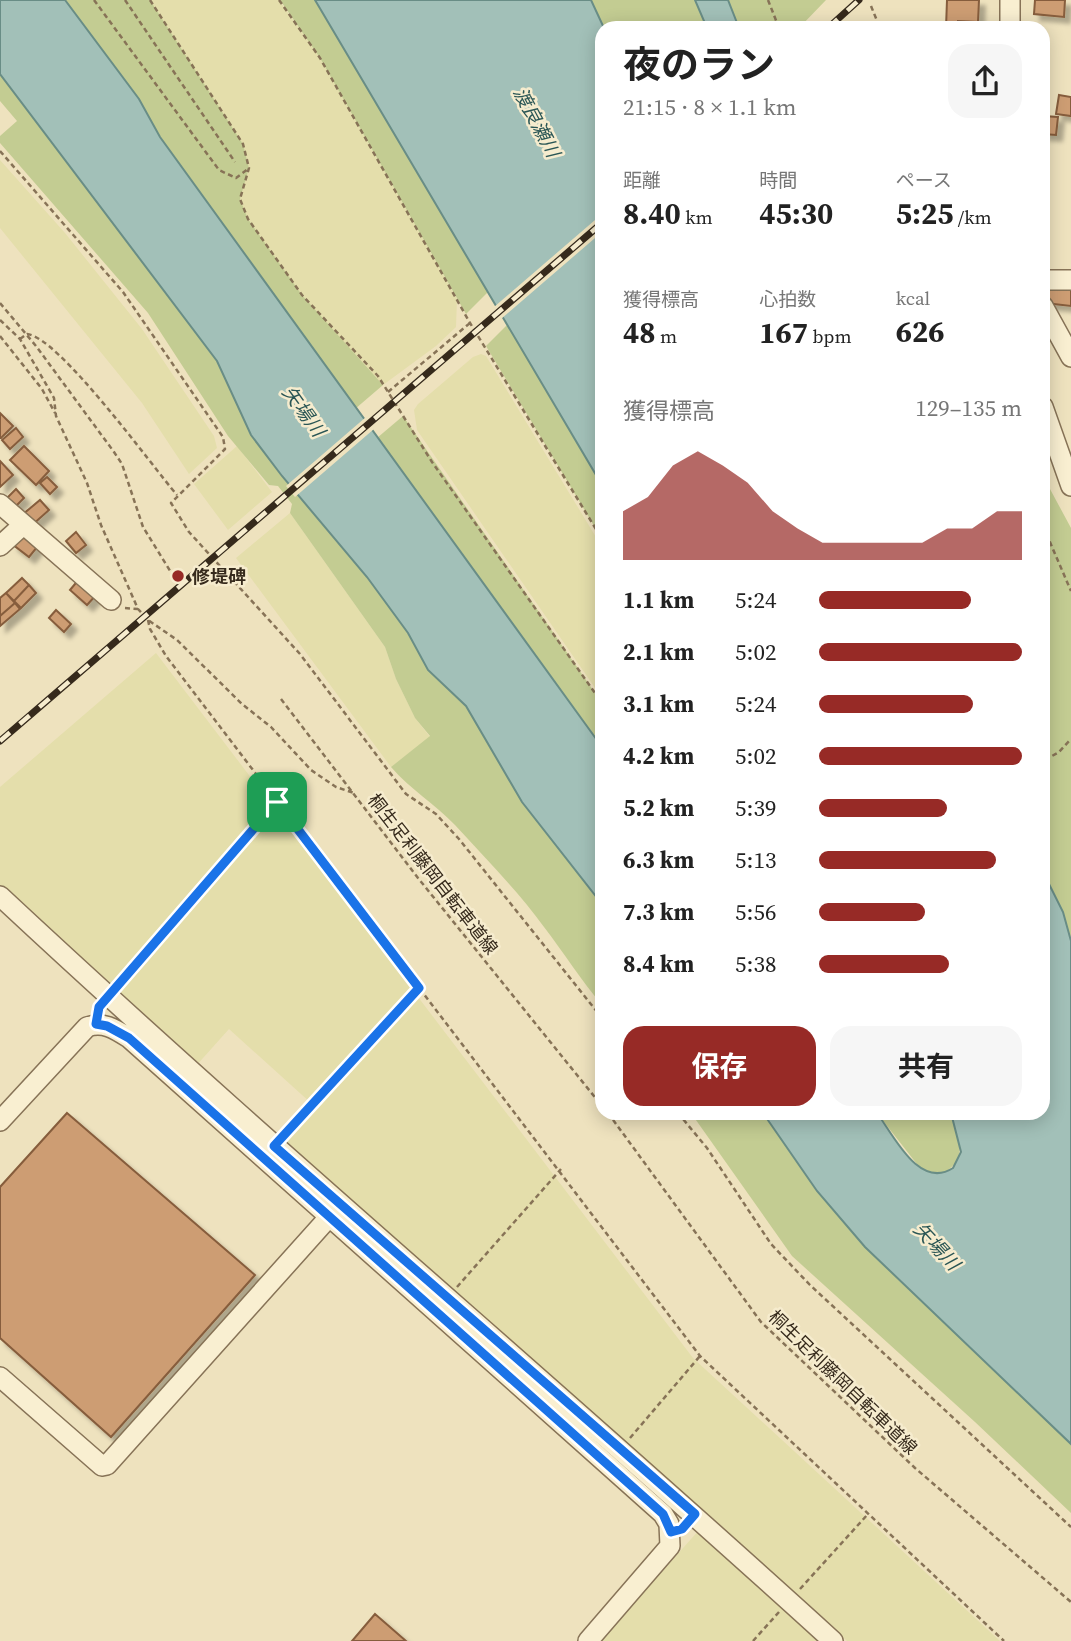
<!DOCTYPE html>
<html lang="ja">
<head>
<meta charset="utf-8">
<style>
	:root { --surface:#fff; --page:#f6f6f6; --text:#222; --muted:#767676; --accent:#972a26 }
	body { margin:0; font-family:"Source Serif 4","Noto Sans JP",serif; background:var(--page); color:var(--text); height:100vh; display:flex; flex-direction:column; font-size:26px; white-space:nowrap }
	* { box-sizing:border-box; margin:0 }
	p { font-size:23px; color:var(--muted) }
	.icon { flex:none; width:38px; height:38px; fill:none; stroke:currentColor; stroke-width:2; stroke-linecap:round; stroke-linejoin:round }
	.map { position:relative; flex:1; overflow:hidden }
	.drawer { position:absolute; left:595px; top:21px; width:455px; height:1099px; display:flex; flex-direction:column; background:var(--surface); border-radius:21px; box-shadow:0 4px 18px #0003 }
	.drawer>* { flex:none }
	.pin { position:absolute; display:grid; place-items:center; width:60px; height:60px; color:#fff; margin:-30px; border-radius:14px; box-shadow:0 4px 10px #0006 }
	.round { display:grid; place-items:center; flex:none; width:74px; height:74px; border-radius:21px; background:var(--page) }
	.head { display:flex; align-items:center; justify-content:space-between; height:119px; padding:0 28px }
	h1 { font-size:38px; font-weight:700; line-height:52px }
	.figures { display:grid; grid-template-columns:repeat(3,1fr); gap:10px; height:119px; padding:7px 28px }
	.figures div { display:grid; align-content:center }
	.figures b { font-size:30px; font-weight:700 }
	.figures small { font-size:19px; font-weight:400 }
	.figures p { font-size:19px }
	.chart { height:196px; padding:14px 28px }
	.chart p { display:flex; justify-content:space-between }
	.chart svg { width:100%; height:126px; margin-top:7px; fill:var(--accent); opacity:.7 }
	.primary-button { display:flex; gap:14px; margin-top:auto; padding:14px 28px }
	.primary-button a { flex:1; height:80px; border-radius:21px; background:var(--accent); color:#fff; font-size:28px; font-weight:700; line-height:80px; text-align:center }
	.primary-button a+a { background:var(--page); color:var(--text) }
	ul { padding:0 28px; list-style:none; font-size:23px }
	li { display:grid; grid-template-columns:112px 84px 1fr; align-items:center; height:52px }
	li i { height:18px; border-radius:9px; background:var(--accent) }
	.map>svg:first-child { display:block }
</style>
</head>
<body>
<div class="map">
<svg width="1071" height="1641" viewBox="0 0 1071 1641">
	<defs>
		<filter id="shadow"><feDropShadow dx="6" dy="6" stdDeviation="2" flood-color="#0004"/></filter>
	</defs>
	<rect width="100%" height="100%" fill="#eee2be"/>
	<!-- farmland -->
	<path fill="#e4deab" d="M150,0H279L320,58L457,299L456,327L436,346L383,385L302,295L248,219L240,199L249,168L243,144Z
		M0,160L65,233L142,329L214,436L217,448L189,474L142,403L0,228Z
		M481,354L486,356L602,547V698L417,430L414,410L418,404L473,357Z
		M237,446L272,492L228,530L194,484Z
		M290,513L385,647L396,679L415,718L430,737L391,767L236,558Z
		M156,653L693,1358L1000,1641H847L720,1525L280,1140L312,1104L229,1029L195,1067L0,889V787Z
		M700,1529L823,1641H600Z"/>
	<!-- green -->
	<path fill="#c3cc92" d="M65,0H150L243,144L249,168L240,199L248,219L302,295L383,385L355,409L160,137L139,99Z
		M280,0H315L489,291L466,314L320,58Z
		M591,0H695L707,28H604Z
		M728,0H826L799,28H739Z
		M0,74L217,361L251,435L282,476L367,577L408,633L428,670L466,706L522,802L602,904V1005C581,980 564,953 544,927C518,891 485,858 455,825C435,804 410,789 391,767L430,736L415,718L396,679L385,647L290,513L292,504L278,486L269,485L228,436L148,313L0,143V136L17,121L0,101Z
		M508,324L602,485V539L486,346Z
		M403,416L602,703V747L377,438Z
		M1043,476L1071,528V941L1063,912L1043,872Z
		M691,1113H763L817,1191L865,1247L1071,1444V1513L975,1422L792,1256Z
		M877,1113H903L911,1118L917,1113H951L960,1142L959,1160L945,1173H929L920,1168Z"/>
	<!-- water -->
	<path fill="#a2c0b8" stroke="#698d86" stroke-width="2" d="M0,0H65L139,99L160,137L602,747V904L522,802L466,706L428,670L408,633L367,577L282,476L251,435L217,361L0,74Z
		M315,0H591L604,28L602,485Z
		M695,0H728L739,28H707Z
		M1043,872L1063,912L1071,941V1444L865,1247L817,1191L763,1113H877C894,1136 919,1190 953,1168L961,1152L951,1113H1043Z"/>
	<!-- pier -->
	<path fill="#eee2be" d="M602,214V232L501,319L494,307Z
		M366,417L374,429L295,497L286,486Z"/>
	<!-- building -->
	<path fill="#cd9d73" stroke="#865d3c" stroke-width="2" filter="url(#shadow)" d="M947,0H979L978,22L958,21V28H946Z
		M1035,0H1065L1064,17L1034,14Z
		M1059,95L1071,97V116L1056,114Z
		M1043,116L1058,117L1056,135L1043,134Z
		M1046,286L1071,288V306L1045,303Z
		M0,413L13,426L1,438H0Z
		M16,428L23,437L10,449L2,440Z
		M24,446L49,471L36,485L10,460Z
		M0,461L13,475L0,487Z
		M47,477L57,487L50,494L40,483Z
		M16,489L24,498L14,508L6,499Z
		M40,500L49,510L31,526L22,515Z
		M76,532L86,545L76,553L66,541Z
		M21,533L38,546L29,557L12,544Z
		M22,578L29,585L14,601L6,593Z
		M80,578L97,594L87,605L70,590Z
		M29,585L36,593L21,608L14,601Z
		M6,593L15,603L0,616V598Z
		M15,603L20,609L0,626V616Z
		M56,610L71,624L64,632L49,618Z
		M67,1113L255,1275L111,1437L0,1338V1187Z
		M375,1614L406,1641H352Z"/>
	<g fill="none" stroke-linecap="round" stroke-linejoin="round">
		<defs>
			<path id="minor" d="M1010,0V28
				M1043,280H1071
				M1043,306L1071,357
				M1043,407L1071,486
				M0,504L111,600
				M0,546L23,525
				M0,896C272,1150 558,1390 833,1641
				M0,1121L87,1027C103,1021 115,1029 129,1038L663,1514L669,1524L670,1546L588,1641
				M0,1377L102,1466L107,1465L330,1216"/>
		</defs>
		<!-- minor casing -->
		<use href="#minor" stroke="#877357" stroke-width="22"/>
		<!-- path -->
		<path stroke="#877357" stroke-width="2.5" stroke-dasharray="5 3.5" stroke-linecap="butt" d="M94,0L219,170L236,178L248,169
			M125,0L235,162
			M150,0L243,144L249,168L240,199L248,219L302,295L378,376L432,462L602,703
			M279,0L320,58L470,323L602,539
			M768,0L779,28
			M871,6L880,28
			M0,151L123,292L223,437L225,449L171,503L189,532L300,654L406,794L436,814L459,839L602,1018
			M0,303L36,346L114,452L122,464L143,527L172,574
			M0,320L20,339L54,398L56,416L87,483L101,525L138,609L148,620L177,640L242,704L271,727L311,770L336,787L354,793
			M0,336L42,389L55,413
			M20,339L27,334C59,337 152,466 177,495
			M388,392L470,323
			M1043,526L1071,591
			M125,608L138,609
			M148,620L150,629L166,656L700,1356L1004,1641
			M281,699L418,878L602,1106
			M1045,760L1059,752L1071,739
			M119,984L277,802
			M608,1113L761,1322L915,1468L1071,1602
			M678,1113L707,1148L771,1244L810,1285L1071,1527
			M903,1113L912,1118L917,1113
			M286,1133L419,988
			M457,1287L561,1169
			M630,1438L700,1356
			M800,1589L868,1514
			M753,1641L779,1612"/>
		<!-- minor -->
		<use href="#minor" stroke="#f9efd1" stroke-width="19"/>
		<defs>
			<path id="rail" d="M828,28L859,0
				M0,741L602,223"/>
		</defs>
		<!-- rail casing -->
		<use href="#rail" stroke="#362a1c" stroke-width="7"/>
		<!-- rail -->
		<use href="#rail" stroke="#f6ecce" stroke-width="4.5" stroke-dasharray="13" stroke-linecap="butt"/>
	</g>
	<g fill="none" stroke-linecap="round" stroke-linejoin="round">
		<defs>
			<path id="route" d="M277,802L419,988L274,1146L695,1514L682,1529L671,1532L663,1514L129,1038L107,1026L96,1024L99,1007Z"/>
		</defs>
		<!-- route casing -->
		<use href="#route" stroke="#fff" stroke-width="14"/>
		<!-- route -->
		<use href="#route" stroke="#1a73e8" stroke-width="9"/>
	</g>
	<!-- markers -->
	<circle fill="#972a26" stroke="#f6ecce" stroke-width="2.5" cx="178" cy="576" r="7"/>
	<g text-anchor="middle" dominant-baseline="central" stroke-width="5" stroke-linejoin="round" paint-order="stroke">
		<!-- poi labels -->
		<g font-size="18" font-weight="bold" fill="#362a1c" stroke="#f6ecce" text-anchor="start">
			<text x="192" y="576">修堤碑</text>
		</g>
		<!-- street labels -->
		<g font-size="18" fill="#362a1c" stroke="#f6ecce">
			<text transform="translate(433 874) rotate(52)">桐生足利藤岡自転車道線</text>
			<text transform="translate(843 1382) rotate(44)">桐生足利藤岡自転車道線</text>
		</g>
		<!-- water labels -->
		<g font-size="19" font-style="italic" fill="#2a5655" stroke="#f6ecce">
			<text transform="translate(537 122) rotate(62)">渡良瀬川</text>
			<text transform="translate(304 411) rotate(54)">矢場川</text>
			<text transform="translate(937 1246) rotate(47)">矢場川</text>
		</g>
	</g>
</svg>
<div class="pin" style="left:277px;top:802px;background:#1e9e55"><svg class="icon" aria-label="arrive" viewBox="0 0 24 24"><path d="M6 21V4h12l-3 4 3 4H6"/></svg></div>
<section class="drawer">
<div class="head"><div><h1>夜のラン</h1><p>21:15 · 8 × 1.1 km</p></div><a class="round"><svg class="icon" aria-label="share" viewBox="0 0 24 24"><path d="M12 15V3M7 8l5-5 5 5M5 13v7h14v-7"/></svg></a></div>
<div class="figures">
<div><p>距離</p><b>8.40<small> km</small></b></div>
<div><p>時間</p><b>45:30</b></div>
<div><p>ペース</p><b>5:25<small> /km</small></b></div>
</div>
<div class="figures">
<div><p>獲得標高</p><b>48<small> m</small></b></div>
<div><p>心拍数</p><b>167<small> bpm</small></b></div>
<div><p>kcal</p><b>626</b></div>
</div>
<div class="chart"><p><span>獲得標高</span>129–135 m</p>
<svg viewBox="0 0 160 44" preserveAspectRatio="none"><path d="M0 44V27L10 22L20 11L30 6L40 11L50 17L60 27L70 33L80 38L90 38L100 38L110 38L120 38L130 33L140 33L150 27L160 27V44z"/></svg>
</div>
<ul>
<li><b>1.1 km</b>5:24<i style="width:75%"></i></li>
<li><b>2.1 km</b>5:02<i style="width:100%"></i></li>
<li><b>3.1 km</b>5:24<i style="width:76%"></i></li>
<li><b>4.2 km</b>5:02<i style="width:100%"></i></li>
<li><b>5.2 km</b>5:39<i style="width:63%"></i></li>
<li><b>6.3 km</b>5:13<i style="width:87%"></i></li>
<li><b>7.3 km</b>5:56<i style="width:52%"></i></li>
<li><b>8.4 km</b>5:38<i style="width:64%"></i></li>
</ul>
<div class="primary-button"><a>保存</a><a>共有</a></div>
</section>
</div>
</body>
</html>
